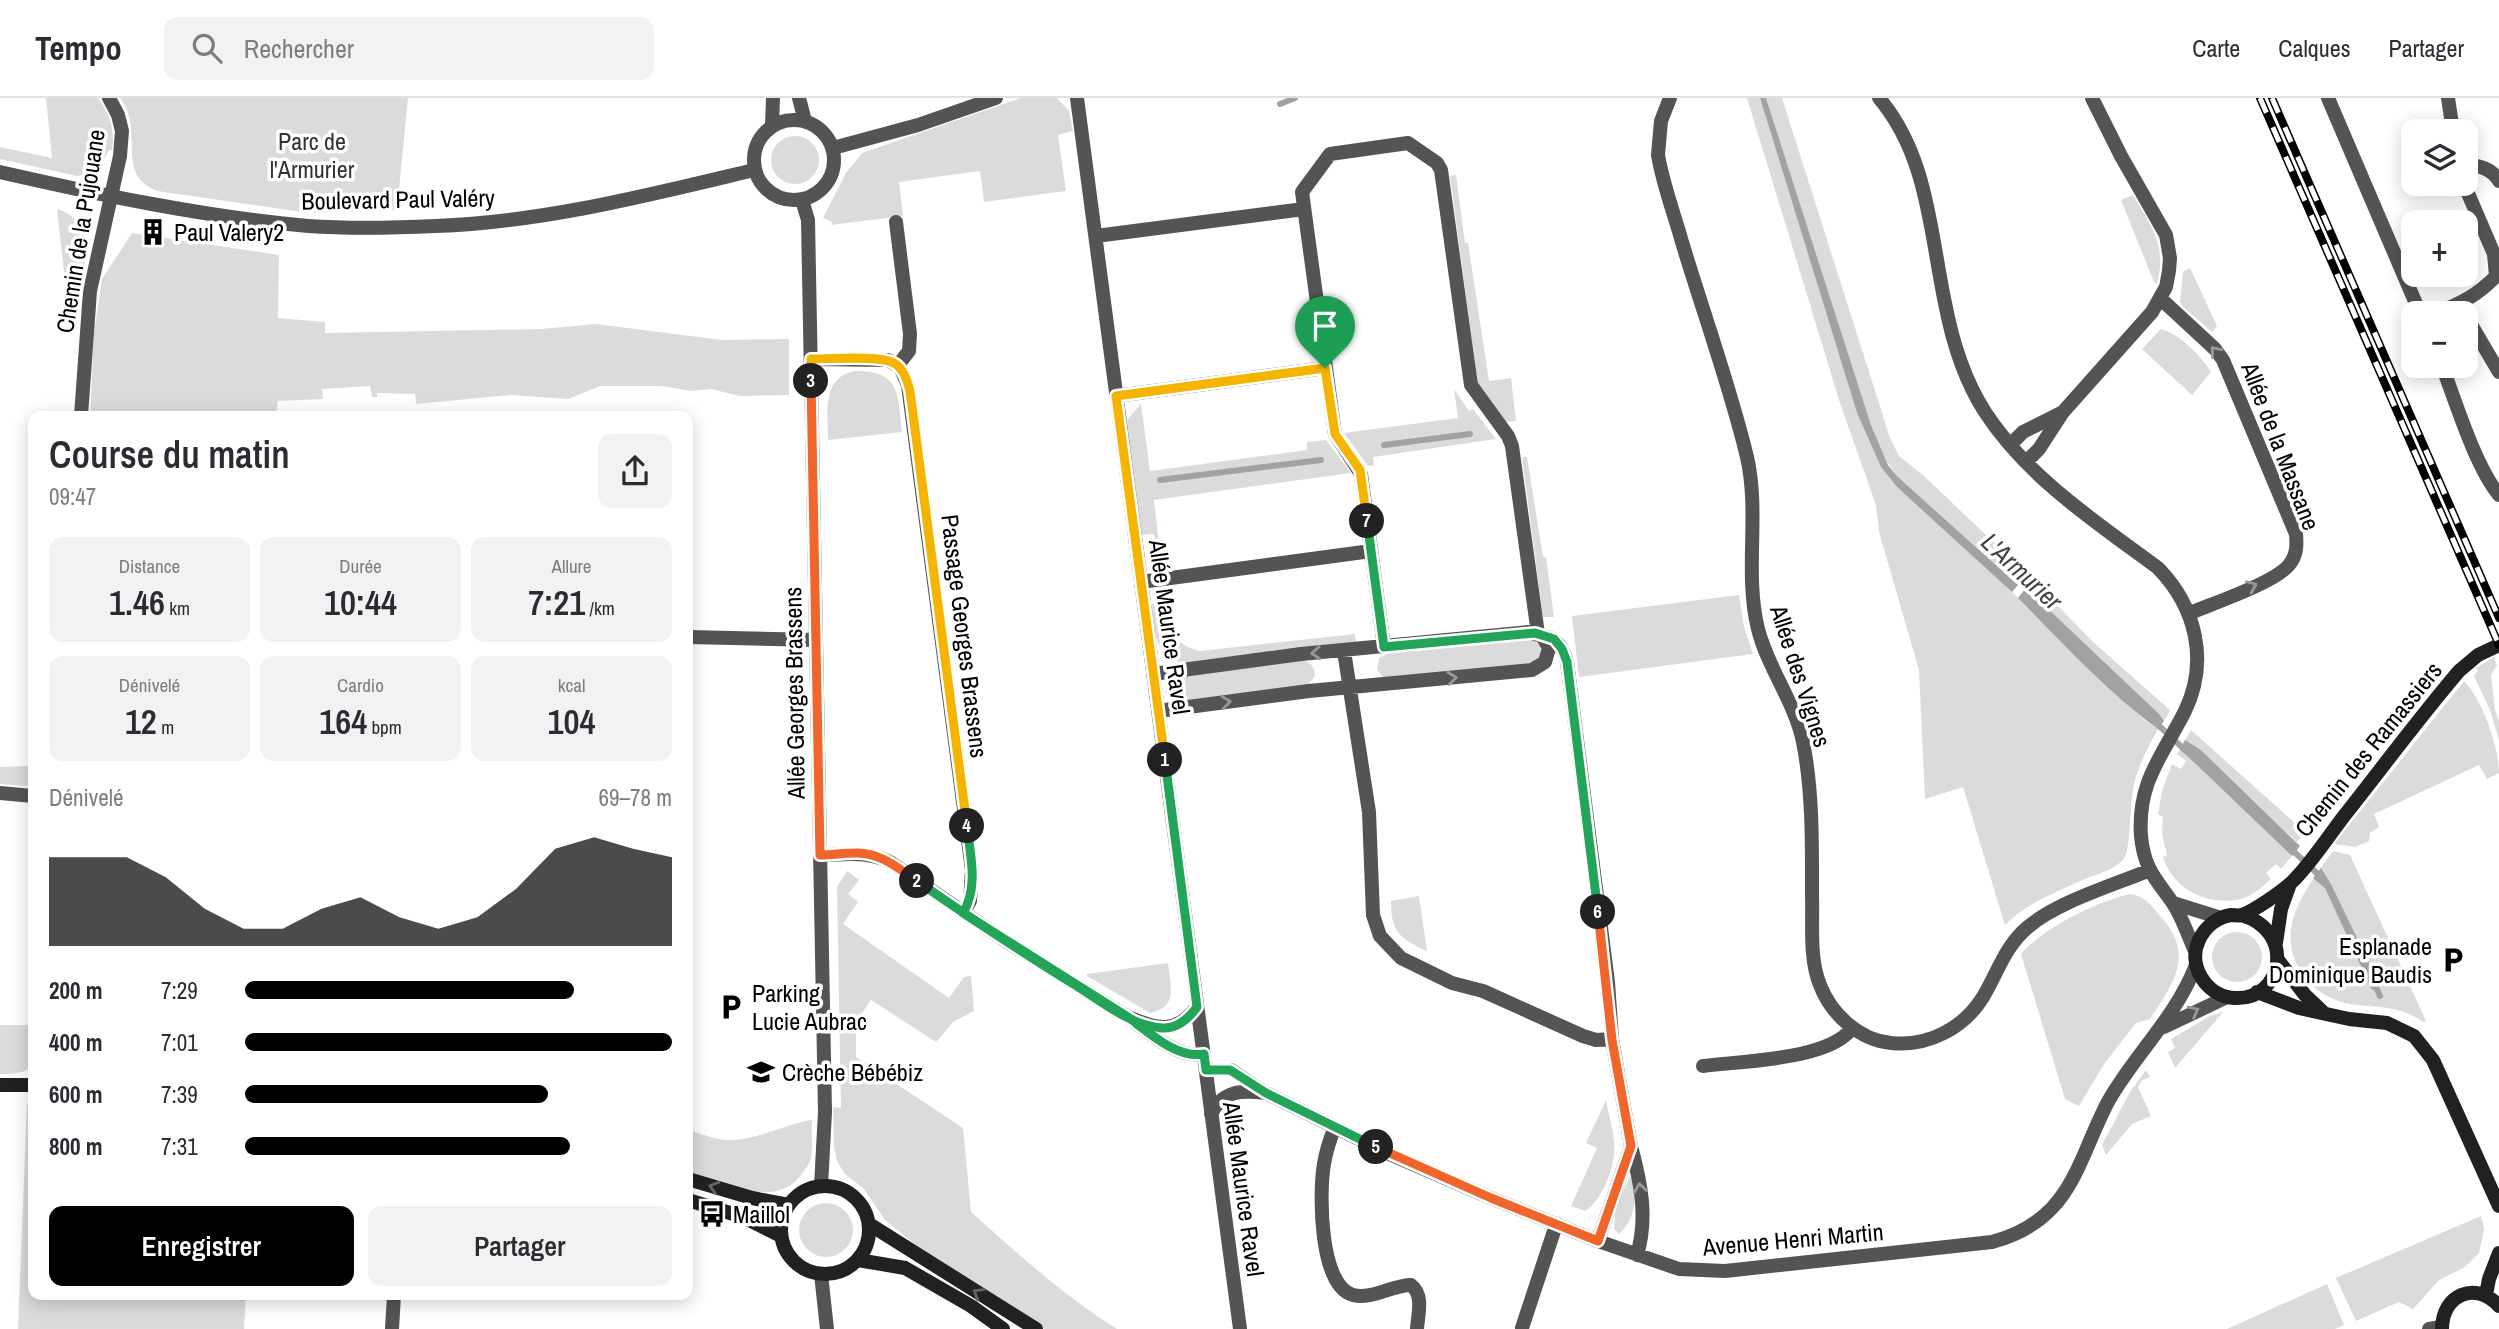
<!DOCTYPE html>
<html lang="fr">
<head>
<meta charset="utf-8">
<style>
	:root { --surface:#fff; --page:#f2f2f3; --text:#2b2b33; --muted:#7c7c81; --line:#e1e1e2; --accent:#000 }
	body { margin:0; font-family:"Archivo Narrow",sans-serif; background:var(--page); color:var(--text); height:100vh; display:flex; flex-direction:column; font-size:26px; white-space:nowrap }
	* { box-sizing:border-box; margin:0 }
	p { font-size:23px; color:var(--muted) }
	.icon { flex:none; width:38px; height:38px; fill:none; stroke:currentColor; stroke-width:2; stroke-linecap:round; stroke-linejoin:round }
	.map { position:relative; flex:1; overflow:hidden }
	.drawer { position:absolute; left:28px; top:313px; width:665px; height:889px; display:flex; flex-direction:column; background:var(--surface); border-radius:14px; box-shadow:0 4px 18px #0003 }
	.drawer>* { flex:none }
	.tools { position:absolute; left:2401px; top:21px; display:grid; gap:14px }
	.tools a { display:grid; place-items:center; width:77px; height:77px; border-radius:14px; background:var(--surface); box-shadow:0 4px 18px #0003; font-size:35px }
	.pin { position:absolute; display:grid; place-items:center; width:60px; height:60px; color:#fff; margin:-72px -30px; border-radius:50% 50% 50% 0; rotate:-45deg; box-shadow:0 0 7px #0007 }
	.pin .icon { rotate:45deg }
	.km { position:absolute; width:35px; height:35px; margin:-18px; border-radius:50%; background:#222; color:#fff; font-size:19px; line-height:35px; text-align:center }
	.round { display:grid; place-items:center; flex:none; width:74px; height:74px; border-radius:14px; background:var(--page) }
	.head { display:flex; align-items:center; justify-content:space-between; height:119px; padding:0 21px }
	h1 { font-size:38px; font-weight:600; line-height:52px }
	.stats { display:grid; grid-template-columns:repeat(3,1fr); gap:10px; height:119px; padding:7px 21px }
	.stats div { display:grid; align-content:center; border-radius:14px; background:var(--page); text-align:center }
	.stats b { font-size:35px; font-weight:600 }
	.stats small { font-size:19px; font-weight:400 }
	.stats p { font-size:19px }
	.chart { height:196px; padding:14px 21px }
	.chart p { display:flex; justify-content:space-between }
	.chart svg { width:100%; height:126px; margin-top:7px; fill:var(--accent); opacity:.7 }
	.cta { display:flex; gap:14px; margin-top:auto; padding:14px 21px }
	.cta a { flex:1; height:80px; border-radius:14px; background:var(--accent); color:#fff; font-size:28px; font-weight:600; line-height:80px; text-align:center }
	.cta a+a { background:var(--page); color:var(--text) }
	ul { padding:0 21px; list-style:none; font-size:23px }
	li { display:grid; grid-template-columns:112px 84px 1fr; align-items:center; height:52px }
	li i { height:18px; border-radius:9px; background:var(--accent) }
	header { display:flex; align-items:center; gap:42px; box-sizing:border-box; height:98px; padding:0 35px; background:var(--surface); border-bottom:2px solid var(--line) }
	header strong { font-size:33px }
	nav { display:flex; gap:38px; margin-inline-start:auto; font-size:24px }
	.search { width:490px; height:63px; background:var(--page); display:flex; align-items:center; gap:18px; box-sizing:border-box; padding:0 24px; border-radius:14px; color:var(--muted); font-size:26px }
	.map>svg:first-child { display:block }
</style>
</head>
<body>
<header>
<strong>Tempo</strong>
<div class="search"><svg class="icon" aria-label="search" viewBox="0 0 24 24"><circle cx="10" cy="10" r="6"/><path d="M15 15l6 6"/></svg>Rechercher</div>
<nav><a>Carte</a><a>Calques</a><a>Partager</a></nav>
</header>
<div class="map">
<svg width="2499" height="1231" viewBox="0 0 2499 1231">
	<rect width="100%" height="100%" fill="#fff"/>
	<!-- green -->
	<path fill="#dbdbdb" d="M46,0H98C110,17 115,31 112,52L108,53C103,67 93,77 77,78L0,61V49L52,60Z
		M120,0H408L397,112L309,115L157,93C120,78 138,45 128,15C127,10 123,5 120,0Z
		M1021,0H1057L1069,13L1073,33L1058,37L1066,93L984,104L980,73L899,84L903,118L831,127L832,124L823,120L846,75L862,55Z
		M1747,0H1760L1857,315L1881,369L1897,389L1990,472L2071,553L2142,620L2158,631C2148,649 2139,666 2134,686C2130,702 2131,751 2124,761C2115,771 2098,776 2085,781C2057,794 2028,804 2005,827L1963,689L1925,701L1919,572L1879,434L1876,407L1840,305Z
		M1766,0H1782L1890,340L1899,358L1924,378L2027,476L2018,487L1898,379L1886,362L1871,327Z
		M771 62a24 24 0 1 1 48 0a24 24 0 1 1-48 0Z
		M1456,77L1465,145H1468L1489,283L1511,280L1516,323L1505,324L1478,288L1450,78Z
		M2133,97C2152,129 2167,148 2157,186L2154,184L2121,102Z
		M57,111C88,120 88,149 83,175C82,180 82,187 77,190C73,192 70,192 66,192Z
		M132,135L279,157L278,220L325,224V235L542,231L596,226L722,242L789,241V297L740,298L711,291L691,293L662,288H600L568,301L511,297L416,306L415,296L377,295V299H372L370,288L322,291L323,301L278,303L276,318H90L94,235L102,181Z
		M2190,170L2217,228L2212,234L2183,209L2180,204L2183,174Z
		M2161,231C2180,236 2201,258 2211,274L2192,297L2142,251Z
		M856,273C901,273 898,297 902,334L828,342C828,315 821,278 856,273Z
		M1454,291L1469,313L1473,311L1496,341L1373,359L1374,367L1368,368L1344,335L1458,320Z
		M1141,306L1150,373L1307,352V344L1326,342L1351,375L1154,402L1162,472L1152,463L1151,459L1157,457L1154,436L1142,437L1127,322Z
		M1522,359H1527L1543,459H1546L1554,519H1543Z
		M2033,482L2092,543L2170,612L2164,623L2026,490Z
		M1165,489C1169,519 1165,545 1200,553L1355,536L1356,546L1189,566C1154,562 1155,535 1151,508Z
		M1739,497L1744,529L1753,556L1579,579L1572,518Z
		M1529,540C1541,544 1542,550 1539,561L1532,566L1389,581L1382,578L1377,572L1379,560L1389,555Z
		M2494,559L2497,567L2491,577L2495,612L2499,623V642L2490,612L2474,578L2478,573L2476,570Z
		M1301,562C1311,564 1314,568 1315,578L1308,587L1189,603L1173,600L1165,594L1169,586L1181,579Z
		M2464,583C2482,601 2499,649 2499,675L2487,681L2479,667L2374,716L2379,729L2370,735L2369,743L2355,749L2334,746Z
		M2191,632L2305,734L2297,744L2201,652L2185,642Z
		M2180,651L2292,758L2281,771L2276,766L2266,775L2271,781C2263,788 2255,796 2244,800C2210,810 2173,792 2163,759L2167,757L2162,736L2163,719L2158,716L2162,693L2172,666L2181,671L2186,663L2177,656Z
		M33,668V689L0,686V669Z
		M2333,753L2350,757L2426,923L2423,924C2396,905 2374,911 2345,905C2329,901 2315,892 2305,879C2270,834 2306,791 2333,753Z
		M847,773L859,782L848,796L858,804L843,826L949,900L964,879L971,878L974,913L953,924L936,944L871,902L856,924V959L963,1030L971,1114C1017,1155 1064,1198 1117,1231H1045L917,1148L885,1122L864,1091L844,1075L837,1063L834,1049L833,1009L841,1010L837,789Z
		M2130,796C2145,798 2151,807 2160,818C2196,856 2173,886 2150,921L2136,925L2104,966L2079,1008L2065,1001L2021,856C2042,831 2097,803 2130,796Z
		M1419,798L1427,853C1399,840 1391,834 1391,803Z
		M2212 859a25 25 0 1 1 50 0a25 25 0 1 1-50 0Z
		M1168,865C1170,887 1179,909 1150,915L1087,878V876Z
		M2223,914L2175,970L2168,954L2175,950L2171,941L2210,918Z
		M0,927H33V968C23,976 13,976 0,976Z
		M2146,972L2150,979L2141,983L2138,989L2151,1018L2132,1026L2106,1057L2102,1047L2130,994Z
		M1606,1002C1609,1019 1616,1039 1614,1056C1613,1073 1600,1105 1585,1113L1571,1108L1597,1050L1586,1045Z
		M27,1005H33V1197H246L244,1231H18Z
		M812,1022C811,1034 813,1048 811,1060C810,1065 806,1070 803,1074C779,1113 721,1086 688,1076V1032C700,1035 713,1041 726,1042C754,1044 784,1026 812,1022Z
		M1631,1076L1633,1077C1636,1099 1637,1120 1619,1136L1614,1131L1616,1109Z
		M799 1132a27 27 0 1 1 54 0a27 27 0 1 1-54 0Z
		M2481,1118L2484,1131L2479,1155L2465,1169L2439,1182L2413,1211L2399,1204L2356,1223L2336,1180Z
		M2327,1186L2344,1227L2335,1231H2227Z"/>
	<!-- water -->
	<path fill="#a2a2a2" d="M1760,0H1766L1871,327L1888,367L1898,379L2018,487L2012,494L1897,389L1881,369L1857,315Z
		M2026,490L2159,616L2164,623L2158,631C2107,594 2063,545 2018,500Z
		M2185,642L2201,652L2300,748L2292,758L2180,651Z
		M2321,770L2331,786L2380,888L2372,892L2325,790L2313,780Z"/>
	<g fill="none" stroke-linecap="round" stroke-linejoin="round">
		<!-- stream -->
		<path stroke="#a2a2a2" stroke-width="6" d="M1280,6L1295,0
			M1384,347L1470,336
			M1160,382L1321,362
			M2156,625L2186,653
			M2289,749L2322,780
			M2373,883L2380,898"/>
		<!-- minor -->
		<path stroke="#545454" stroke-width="14" d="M799,0L805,23
			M1077,0L1240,1231
			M1670,0L1661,23L1658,57C1663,87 1674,115 1682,144C1703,214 1730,288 1747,359C1760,416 1744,474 1758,531C1768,571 1795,604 1803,644C1813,695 1812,747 1812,798C1813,827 1809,860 1820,887C1831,916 1859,942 1891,945C1928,949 1964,930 1983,899C1998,874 2005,848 2028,829C2057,804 2114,787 2150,772
			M1879,0C1928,58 1930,134 1945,205C1952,242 1965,283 1985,314C2028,380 2096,424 2158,470C2196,509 2209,563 2185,613C2163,657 2137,684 2141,738C2144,770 2155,780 2172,804C2182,818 2188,838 2195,853
			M2448,0L2453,33
			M772,27L773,0
			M2466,67C2479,67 2492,71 2499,83
			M802,102L808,122L825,1014L821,1088
			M896,124L910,236L909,253L898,267
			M1096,138L1304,111
			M2161,201L2215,251L2223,262L2296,436C2297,448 2297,457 2289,467C2274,485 2214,505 2190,515
			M2435,215C2459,207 2478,197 2496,178L2494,156L2464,86
			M2466,218L2499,274
			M811,261L888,262L900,269L908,287L972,772L970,803L963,815
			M1116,298L1325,270
			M2063,314L2152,214L2166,189L2169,173L2170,160L2166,137L2121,58L2092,0
			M2011,346L2023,334L2063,314L2039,351L2026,364
			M1141,484L1371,453
			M1542,538C1557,539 1563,550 1567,564L1608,884L1612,941
			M688,539L815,542
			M1384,549L1361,376L1335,336L1302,94L1330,56L1408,45L1437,65L1441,72L1471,287L1508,338L1512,348L1538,536
			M1344,553L1369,714L1373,817L1380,838L1401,860L1452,885L1483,893L1583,938L1596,942L1612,941L1631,1048
			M1153,576L1301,556L1528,534L1542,538L1549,550L1545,564L1532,572L1309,593L1158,613
			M0,695L33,698
			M820,757C848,757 864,752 890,764L1004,842L1128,919
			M2173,805L2221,820
			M1197,909C1175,937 1158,931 1128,919C1148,934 1177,961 1204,956
			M2164,929L2227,899
			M1703,968C1741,963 1830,962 1852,930
			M1206,972H1231L1266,995C1242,992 1223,992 1211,1016
			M1266,995L1385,1054L1491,1100L1598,1143L1679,1171L1725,1173L1992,1144C2014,1138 2035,1128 2052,1110C2079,1082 2090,1036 2109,1002C2136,955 2176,919 2196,867
			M1335,1029C1330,1041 1326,1053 1324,1066C1319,1094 1319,1188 1353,1197C1371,1202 1393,1187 1411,1187C1424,1197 1418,1216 1417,1231
			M1598,1143L1631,1048C1641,1085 1648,1120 1637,1157
			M821,1176L827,1231
			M1522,1230L1556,1127
			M2429,1231L2441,1229"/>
		<!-- tertiary -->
		<path stroke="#545454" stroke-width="14" d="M2328,0L2420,215
			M754 62a40 40 0 1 1 80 0a40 40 0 1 1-80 0Z
			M833,50L918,27L996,0
			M0,74C101,97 205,119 308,128C351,131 394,130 436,128C544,124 649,97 754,72
			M2442,268C2456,304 2475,368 2499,397
			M81,318L90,193L120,58L122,33L118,17L109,0
			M392,1231L394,1197"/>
		<!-- secondary -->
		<path stroke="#212121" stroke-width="14" d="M2241,817C2296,832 2284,903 2234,900C2206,898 2187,867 2199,842C2205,829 2217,819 2231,817C2235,817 2239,818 2242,817C2254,813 2281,794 2291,785C2309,768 2328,739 2344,718C2382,670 2419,620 2459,573L2478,557L2499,547
			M2276,845L2281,811L2290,786
			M2278,862L2305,897L2322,913
			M2257,894L2299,910L2349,921L2387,925L2414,938L2433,962L2499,1108
			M0,987H33
			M688,1081L752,1100L789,1107
			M781 1132a44 44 0 1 1 88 0a44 44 0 1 1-88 0Z
			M688,1102L743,1119L781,1138
			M869,1126L1036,1231
			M858,1162L905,1170L971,1208L1003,1231
			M2486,1197L2489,1181L2499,1155
			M2442,1231C2442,1197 2475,1182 2499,1208"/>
		<defs>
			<path id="rail" d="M2260,0L2499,547
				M2272,0L2499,520"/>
		</defs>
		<!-- rail casing -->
		<use href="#rail" stroke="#000" stroke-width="8"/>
		<!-- rail -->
		<use href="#rail" stroke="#fff" stroke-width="5" stroke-dasharray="16" stroke-linecap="butt"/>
	</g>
	<!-- one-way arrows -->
	<defs><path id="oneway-chevron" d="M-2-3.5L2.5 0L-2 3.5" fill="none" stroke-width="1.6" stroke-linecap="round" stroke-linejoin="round" transform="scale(1.75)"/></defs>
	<g stroke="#989898">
		<use href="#oneway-chevron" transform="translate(2215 253) rotate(-130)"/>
		<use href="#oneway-chevron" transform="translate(2252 488) rotate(-23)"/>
		<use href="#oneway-chevron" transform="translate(1316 555) rotate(177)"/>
		<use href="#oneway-chevron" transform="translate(1452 580) rotate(-6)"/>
		<use href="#oneway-chevron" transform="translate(1226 604) rotate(-7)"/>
		<use href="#oneway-chevron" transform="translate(2194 913) rotate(-27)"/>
		<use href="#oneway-chevron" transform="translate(1640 1090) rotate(-98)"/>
	</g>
	<g stroke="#646464">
		<use href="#oneway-chevron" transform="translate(714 1089) rotate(-164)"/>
		<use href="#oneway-chevron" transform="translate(978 1195) rotate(-148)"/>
	</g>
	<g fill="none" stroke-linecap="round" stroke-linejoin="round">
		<defs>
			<path id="split-1" d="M1165,662L1116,298L1325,270"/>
			<path id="split-2" d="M917,783C969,819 1021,854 1075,887C1101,903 1131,928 1162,930C1177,931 1189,920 1197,909L1165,662"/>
			<path id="split-3" d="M811,283L820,757C832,757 843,755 855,755C880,754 898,770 917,783"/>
			<path id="split-4" d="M811,283V261C828,261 881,257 894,265C904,271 907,282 910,293L967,728"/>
			<path id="split-5" d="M967,728C970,757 979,788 963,815L1128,919C1148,934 1177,961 1204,956L1206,972H1230L1266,995L1376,1049"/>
			<path id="split-6" d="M1376,1049L1491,1100L1598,1143L1631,1048L1612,942L1598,814"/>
			<path id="split-7" d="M1367,423L1384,549L1535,535L1554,541L1562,551L1567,564L1598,814"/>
			<path id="split-8" d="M1325,270L1335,336L1360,372L1367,423"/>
		</defs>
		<!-- split-1 casing -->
		<use href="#split-1" stroke="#fff" stroke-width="14"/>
		<!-- split-2 casing -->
		<use href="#split-2" stroke="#fff" stroke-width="14"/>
		<!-- split-3 casing -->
		<use href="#split-3" stroke="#fff" stroke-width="14"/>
		<!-- split-4 casing -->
		<use href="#split-4" stroke="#fff" stroke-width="14"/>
		<!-- split-5 casing -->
		<use href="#split-5" stroke="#fff" stroke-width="14"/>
		<!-- split-6 casing -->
		<use href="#split-6" stroke="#fff" stroke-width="14"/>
		<!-- split-7 casing -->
		<use href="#split-7" stroke="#fff" stroke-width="14"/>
		<!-- split-8 casing -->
		<use href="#split-8" stroke="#fff" stroke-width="14"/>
		<!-- split-1 -->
		<use href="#split-1" stroke="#f5b400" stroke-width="9"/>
		<!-- split-2 -->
		<use href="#split-2" stroke="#22a559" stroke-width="9"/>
		<!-- split-3 -->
		<use href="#split-3" stroke="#f0652b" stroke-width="9"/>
		<!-- split-4 -->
		<use href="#split-4" stroke="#f5b400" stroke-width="9"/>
		<!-- split-5 -->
		<use href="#split-5" stroke="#22a559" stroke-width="9"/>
		<!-- split-6 -->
		<use href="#split-6" stroke="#f0652b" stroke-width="9"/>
		<!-- split-7 -->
		<use href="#split-7" stroke="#22a559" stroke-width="9"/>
		<!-- split-8 -->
		<use href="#split-8" stroke="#f5b400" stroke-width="9"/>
	</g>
	<!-- icons -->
	<defs>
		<symbol id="building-bare" viewBox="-9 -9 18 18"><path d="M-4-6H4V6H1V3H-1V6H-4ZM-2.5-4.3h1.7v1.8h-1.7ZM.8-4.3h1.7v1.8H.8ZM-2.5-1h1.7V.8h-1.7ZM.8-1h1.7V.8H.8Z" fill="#000" stroke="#fff" stroke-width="2.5" paint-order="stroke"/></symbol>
		<symbol id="parking-bare" viewBox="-9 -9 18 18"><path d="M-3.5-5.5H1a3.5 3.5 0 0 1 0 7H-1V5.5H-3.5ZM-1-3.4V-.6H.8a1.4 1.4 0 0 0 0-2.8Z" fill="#000" stroke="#fff" stroke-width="2.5" paint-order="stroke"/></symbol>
		<symbol id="school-bare" viewBox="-9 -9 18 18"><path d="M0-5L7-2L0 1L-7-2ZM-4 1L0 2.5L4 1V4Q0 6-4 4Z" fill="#000" stroke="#fff" stroke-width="2.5" paint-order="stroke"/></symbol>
		<symbol id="bus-bare" viewBox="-9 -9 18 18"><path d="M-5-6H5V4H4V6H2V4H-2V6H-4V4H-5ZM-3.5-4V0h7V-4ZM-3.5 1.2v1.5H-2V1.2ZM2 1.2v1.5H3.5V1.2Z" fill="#000" stroke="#fff" stroke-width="2.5" paint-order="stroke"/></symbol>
	</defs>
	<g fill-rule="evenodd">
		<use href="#building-bare" x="134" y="115" width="38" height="38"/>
		<use href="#parking-bare" x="2434" y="843" width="38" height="38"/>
		<use href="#parking-bare" x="712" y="890" width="38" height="38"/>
		<use href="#school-bare" x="742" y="955" width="38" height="38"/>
		<use href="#bus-bare" x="693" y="1097" width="38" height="38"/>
	</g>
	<g text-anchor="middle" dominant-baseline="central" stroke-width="7" stroke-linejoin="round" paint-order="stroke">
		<!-- park labels -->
		<g font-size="24" fill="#323232" stroke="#fff">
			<text x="312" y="43">Parc de<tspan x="312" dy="28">l'Armurier</tspan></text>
		</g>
		<!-- street labels -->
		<g font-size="24" fill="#000" stroke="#fff">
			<text transform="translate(398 101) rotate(-1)">Boulevard Paul Valéry</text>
			<text transform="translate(80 133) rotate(-81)">Chemin de la Pujouane</text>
			<text transform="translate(2281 348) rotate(69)">Allée de la Massane</text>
			<text transform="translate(1170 529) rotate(82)">Allée Maurice Ravel</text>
			<text transform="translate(965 538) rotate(83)">Passage Georges Brassens</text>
			<text transform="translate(1801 578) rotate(72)">Allée des Vignes</text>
			<text transform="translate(794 595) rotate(-91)">Allée Georges Brassens</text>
			<text transform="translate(2368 651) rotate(-51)">Chemin des Ramassiers</text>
			<text transform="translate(1244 1091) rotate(82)">Allée Maurice Ravel</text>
			<text transform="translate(1793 1141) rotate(-5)">Avenue Henri Martin</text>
		</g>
		<!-- poi labels -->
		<g font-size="24" fill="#000" stroke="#fff" text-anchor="start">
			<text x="174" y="134">Paul Valery2</text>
			<text x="2432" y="848" text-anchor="end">Esplanade<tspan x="2432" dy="28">Dominique Baudis</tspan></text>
			<text x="752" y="895">Parking<tspan x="752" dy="28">Lucie Aubrac</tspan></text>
			<text x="782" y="974">Crèche Bébébiz</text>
			<text x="733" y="1116">Maillol</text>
		</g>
		<!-- water labels -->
		<g font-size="26" font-style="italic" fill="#434343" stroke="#fff">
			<text transform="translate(2022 473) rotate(43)">L'Armurier</text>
		</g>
	</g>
</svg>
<div class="tools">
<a><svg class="icon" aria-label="layers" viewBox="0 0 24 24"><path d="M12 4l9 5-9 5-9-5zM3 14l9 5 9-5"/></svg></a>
<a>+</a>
<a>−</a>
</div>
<div class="pin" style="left:1325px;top:270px;background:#1e9e55"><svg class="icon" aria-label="arrive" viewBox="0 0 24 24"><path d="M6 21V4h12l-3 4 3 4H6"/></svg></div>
<b class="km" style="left:1165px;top:662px">1</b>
<b class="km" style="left:917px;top:783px">2</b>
<b class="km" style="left:811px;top:283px">3</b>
<b class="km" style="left:967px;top:728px">4</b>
<b class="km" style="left:1376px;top:1049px">5</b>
<b class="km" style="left:1598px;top:814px">6</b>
<b class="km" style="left:1367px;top:423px">7</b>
<section class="drawer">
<div class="head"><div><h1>Course du matin</h1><p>09:47</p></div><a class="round"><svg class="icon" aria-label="share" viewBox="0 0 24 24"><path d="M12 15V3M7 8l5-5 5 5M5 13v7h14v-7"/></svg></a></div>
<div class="stats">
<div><p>Distance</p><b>1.46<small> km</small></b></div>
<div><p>Durée</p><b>10:44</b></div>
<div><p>Allure</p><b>7:21<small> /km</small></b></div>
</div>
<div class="stats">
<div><p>Dénivelé</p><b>12<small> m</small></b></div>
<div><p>Cardio</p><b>164<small> bpm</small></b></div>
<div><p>kcal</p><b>104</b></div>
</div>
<div class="chart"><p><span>Dénivelé</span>69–78 m</p>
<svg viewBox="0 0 160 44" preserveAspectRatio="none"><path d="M0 44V13L10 13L20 13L30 20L40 31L50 38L60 38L70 31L80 27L90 34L100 38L110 34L120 24L130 10L140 6L150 10L160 13V44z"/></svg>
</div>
<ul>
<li><b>200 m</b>7:29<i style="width:77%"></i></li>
<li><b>400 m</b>7:01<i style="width:100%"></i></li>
<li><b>600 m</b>7:39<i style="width:71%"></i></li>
<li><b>800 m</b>7:31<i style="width:76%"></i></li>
</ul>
<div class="cta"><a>Enregistrer</a><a>Partager</a></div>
</section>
</div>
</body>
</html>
